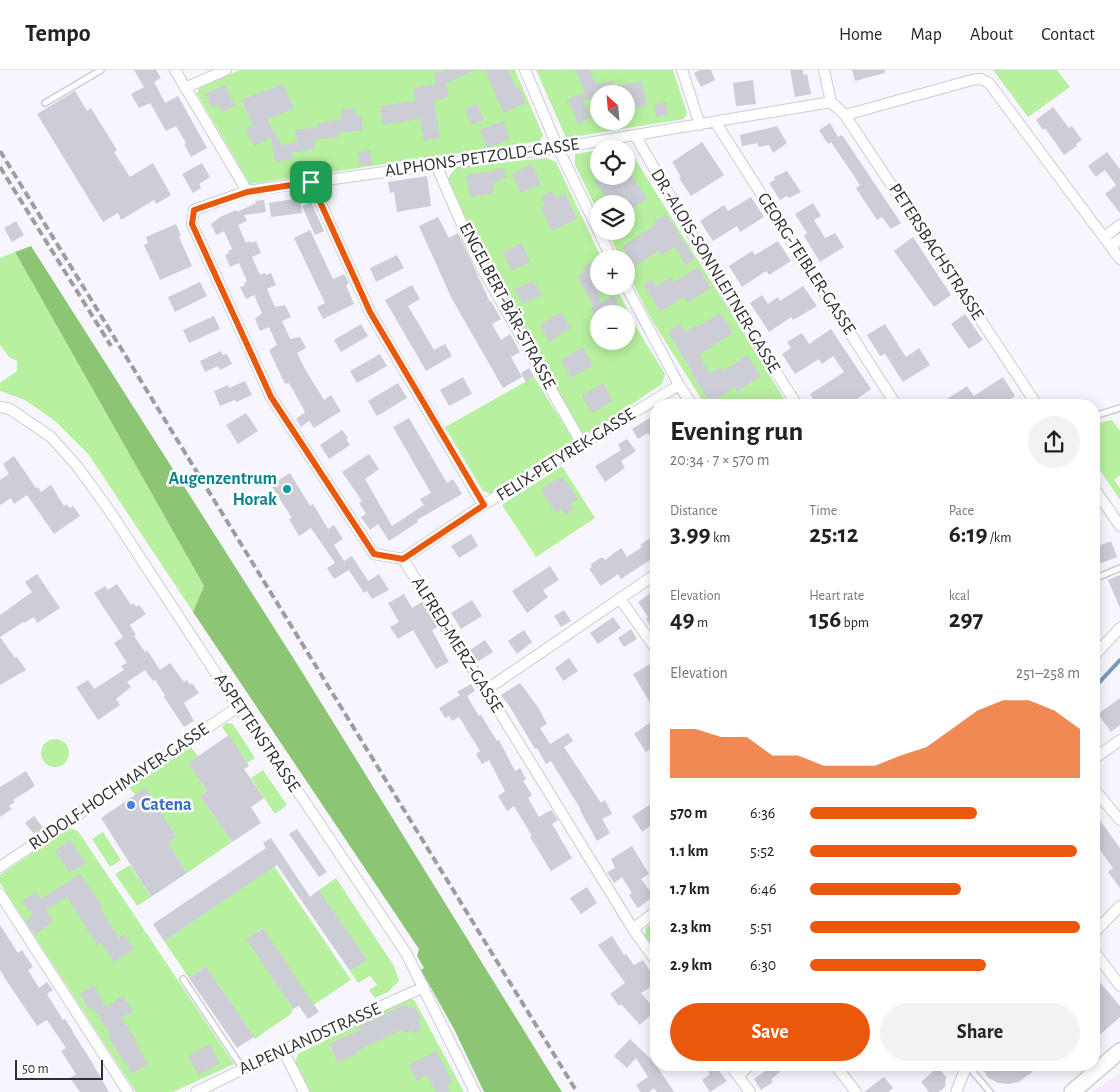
<!DOCTYPE html>
<html lang="en">
<head>
<meta charset="utf-8">
<style>
	:root { --surface:#fff; --page:#f2f2f2; --text:#222; --muted:#767676; --line:#e0e0e0; --accent:#ea580c }
	body { margin:0; font-family:"Alegreya Sans",sans-serif; background:var(--page); color:var(--text); height:100vh; display:flex; flex-direction:column; font-size:19px; white-space:nowrap }
	* { box-sizing:border-box; margin:0 }
	p { font-size:16px; color:var(--muted) }
	.icon { flex:none; width:28px; height:28px; fill:none; stroke:currentColor; stroke-width:2; stroke-linecap:round; stroke-linejoin:round }
	.map { position:relative; flex:1; overflow:hidden }
	.sheet { position:absolute; left:650px; top:329px; width:450px; height:672px; display:flex; flex-direction:column; background:var(--surface); border-radius:20px; box-shadow:0 2px 12px #0003 }
	.sheet>* { flex:none }
	.needle { width:32px; rotate:334deg }
	.buttons { position:absolute; left:590px; top:15px; display:grid; gap:10px }
	.buttons a { display:grid; place-items:center; width:45px; height:45px; border-radius:50%; background:var(--surface); box-shadow:0 2px 12px #0003; font-size:25px }
	.scale { position:absolute; left:15px; bottom:12px; width:88px; box-sizing:border-box; padding-left:5px; border:2px solid #303034; border-top:0; font-size:14px; line-height:18px; white-space:nowrap; color:#303034; -webkit-text-stroke:4px #fff; paint-order:stroke }
	.pin { position:absolute; display:grid; place-items:center; width:42px; height:42px; color:#fff; margin:-21px; border-radius:10px; box-shadow:0 2px 8px #0006 }
	.round { display:grid; place-items:center; flex:none; width:52px; height:52px; border-radius:26px; background:var(--page) }
	.headline { display:flex; align-items:center; justify-content:space-between; height:85px; padding:0 20px }
	h1 { font-size:28px; font-weight:700; line-height:38px }
	.figures { display:grid; grid-template-columns:repeat(3,1fr); gap:8px; height:85px; padding:5px 20px }
	.figures div { display:grid; align-content:center }
	.figures b { font-size:25px; font-weight:700 }
	.figures small { font-size:14px; font-weight:400 }
	.figures p { font-size:14px }
	.chart { height:140px; padding:10px 20px }
	.chart p { display:flex; justify-content:space-between }
	.chart svg { width:100%; height:90px; margin-top:5px; fill:var(--accent); opacity:.7 }
	.cta { display:flex; gap:10px; margin-top:auto; padding:10px 20px }
	.cta a { flex:1; height:58px; border-radius:30px; background:var(--accent); color:#fff; font-size:20px; font-weight:700; line-height:58px; text-align:center }
	.cta a+a { background:var(--page); color:var(--text) }
	ul { padding:0 20px; list-style:none; font-size:16px }
	li { display:grid; grid-template-columns:80px 60px 1fr; align-items:center; height:38px }
	li i { height:12px; border-radius:6px; background:var(--accent) }
	header { display:flex; align-items:center; gap:30px; box-sizing:border-box; height:70px; padding:0 25px; background:var(--surface); border-bottom:1px solid var(--line) }
	header strong { font-size:24px }
	nav { display:flex; gap:28px; margin-inline-start:auto; font-size:18px }
	.map>svg:first-child { display:block }
</style>
</head>
<body>
<header>
<strong>Tempo</strong>
<nav><a>Home</a><a>Map</a><a>About</a><a>Contact</a></nav>
</header>
<div class="map">
<svg width="1120" height="1022" viewBox="0 0 1120 1022">
	<rect width="100%" height="100%" fill="#f7f6fe"/>
	<!-- commercial -->
	<path fill="#f5e8fc" d="M1120,1004V1022H1093L1102,1015Z"/>
	<!-- green -->
	<path fill="#b7f09f" fill-rule="evenodd" d="M240,0H515L543,65L540,71L250,114L197,24L199,18Z
		M536,0H673L687,43L684,49L566,68ZM599,24H626V51H599Z
		M993,0H1057L1070,17L1028,47Z
		M627,76L788,335H705L650,247L626,199V189H621L607,161H626V134H599V144L575,95V84L599,80V106H626V79H608Z
		M547,88L556,92L602,189H599V216H616L633,252L665,304L662,314L584,366L480,182L447,110L456,97ZM599,244H626V271H599Z
		M15,182L204,516L193,542L89,385L55,351L25,330L0,321V313L17,301V291L9,287L0,275V188Z
		M534,307L573,369L572,373L492,424L483,421L445,357Z
		M1112,350L1120,361V405L1114,410L1120,418V430L1094,391V354Z
		M562,396L595,448L536,487L502,435Z
		M226,653L233,654L255,688L247,693L222,657Z
		M41 683a14 14 0 1 1 28 0a14 14 0 1 1-28 0Z
		M191,677L198,686L188,693L207,721L200,726L232,772L187,803L168,773L177,767L145,719L135,725L129,717Z
		M263,700L287,735L275,744L251,708Z
		M69,758L78,761L234,994L173,1022H136L0,813V805Z
		M103,762L121,790L110,797L92,769Z
		M130,795L151,827L137,836L115,804Z
		M274,796L351,910L303,942L262,858L247,869L293,939L291,944L255,969L206,896L189,908L164,871Z
		M336,808L394,896L399,911L388,922L375,928L369,920L377,915L370,906L358,913L350,901L366,890L319,820Z
		M656,850V882L645,866L646,858Z
		M410,928L415,931L464,1022H310L295,992L298,984Z"/>
	<!-- forest -->
	<path fill="#8cc574" d="M31,176L299,597L562,1022H484L455,961L421,900L424,898L417,886L419,879L193,542L204,516L15,182Z"/>
	<g fill="none" stroke-linecap="round" stroke-linejoin="round">
		<!-- stream -->
		<path stroke="#7a9ab8" stroke-width="4" d="M1094,618L1120,590"/>
	</g>
	<!-- building -->
	<path fill="#cdcdd6" d="M134,0H156L161,8L154,12L165,33L178,26L207,78L191,87L184,74L186,73L176,56L166,61L150,33L139,38L131,24L144,17Z
		M449,0H476L446,13L449,27L434,31L440,68L424,71L420,49L383,55L380,36L415,31L413,18L436,14L434,3Z
		M485,0H508L516,19L519,17L526,33L503,43Z
		M575,0H590L596,14L613,11L614,16L642,11L647,36L626,40V24H599V28L583,30L591,48L578,54L569,32L567,33L566,30L585,22Z
		M700,0H711L715,10L701,17L694,3Z
		M790,0H803V5L807,4L811,24L795,27Z
		M852,0H885V3L855,11Z
		M753,10L756,34L736,36L733,13Z
		M283,14L294,38L267,50L282,75L297,72L295,60L318,57V53L342,49L341,40L354,38L355,45H361L363,60L338,63L339,67L314,70L315,79L292,83L293,89L275,92L271,67L255,76L245,60L253,55L241,30Z
		M225,15L235,36L222,42L218,35L212,38L205,24Z
		M75,21L87,41L91,38L117,80L114,82L130,107L153,93L171,125L156,134L154,130L121,150L118,143L103,152L37,44Z
		M666,32L668,45L656,47L654,34Z
		M477,34L484,50L471,55L465,39Z
		M1053,37L1069,58L1072,56L1082,70L1076,74L1077,76L1064,85L1045,58L1043,60L1036,50Z
		M503,51L510,69L487,78L480,60Z
		M830,53L838,67L842,65L901,153L891,159L882,147L877,150L856,118L860,115L831,72L828,74L819,60Z
		M777,56L787,73L773,83L769,75L758,77V73L742,76L740,65Z
		M702,72L724,105L691,126L679,108L681,107L672,92Z
		M370,80L372,95L360,96L358,82Z
		M1107,82L1120,99V143L1105,124L1116,115L1105,100L1096,107L1088,96Z
		M202,93L210,107L199,114L201,118L193,123L182,104Z
		M532,94L541,114L521,123L512,104Z
		M502,97L507,107L493,114L494,123L470,127L466,105L494,101Z
		M787,101L801,122L789,128L787,126L780,130L769,113L775,110L774,107Z
		M427,106L431,136L397,142L394,122L390,123L388,112Z
		M600,106H632L647,129L626,142V134H607L602,126L604,125L594,110Z
		M552,121L555,128L565,123L577,149L552,161L541,138L545,136L541,127Z
		M751,127L764,147L740,162L737,156L713,171L700,151L724,135L728,141Z
		M300,128L302,143L271,147L269,133Z
		M264,130L266,142L244,145L247,151L238,155L246,173L250,171L252,173L256,171L261,183L252,187L260,205L265,203L266,205L271,203L276,215L267,219L275,237L285,235L291,247L282,251L290,269L300,267L306,278L297,283L306,301L324,330L331,325L341,341L314,358L309,351L301,357L296,349L305,342L289,313L285,314L269,280L277,275L269,257L260,261L255,249L262,243L254,225L246,229L240,217L245,215L244,213L247,211L239,193L230,197L225,185L229,183L228,181L232,179L224,161L216,165L211,154L222,146L236,140L237,142L256,133L255,131Z
		M311,132L324,161L315,165L302,136Z
		M813,133L821,146L814,150L825,168L835,163L844,177L820,192L804,166L807,163L795,144Z
		M666,144L695,189L686,195L675,177L661,185L658,181L635,196L622,177L655,155L654,152Z
		M438,147L449,168L458,163L490,232L491,231L501,249L492,254L501,270L510,264L520,282L511,287L522,307L503,318L452,229L419,156Z
		M16,151L24,165L12,172L4,158Z
		M176,154L181,166L179,167L192,196L160,210L144,175L148,173L146,167Z
		M310,160L333,209L344,204L349,213L346,215L354,234L323,249L317,237L325,233L294,168Z
		M913,167L951,225L934,237L894,181Z
		M778,171L791,191L769,205L766,201L742,217L729,196L752,181L755,185Z
		M522,173L530,192L511,201L503,182Z
		M397,185L404,198L376,212L370,198Z
		M599,189V234L614,225L624,244H599V247L596,248L591,239L594,237L577,206L586,201L584,197Z
		M698,197L711,218L688,232L684,227L660,242L644,215L652,209L656,216L671,207L674,212Z
		M533,210L542,225L523,234L514,220Z
		M200,212L207,226L175,242L168,227Z
		M412,215L420,229L408,236L434,280L445,274L452,286L426,301L385,230Z
		M803,216L817,236L793,250L791,247L769,262L750,233L762,225L768,234L778,227L780,231Z
		M561,242L571,258L549,272L540,255Z
		M720,243L733,263L699,285L711,304L720,297L723,301L747,285L761,306L737,322L734,317L711,333L691,304L693,303L668,262L680,254L685,262L696,255L697,257Z
		M965,244L983,270L969,279L951,254Z
		M214,246L220,259L189,273L183,260Z
		M361,254L368,266L341,282L334,270Z
		M885,254L906,287L919,278L930,295L903,312L885,284L880,286L867,265Z
		M831,259L871,319L848,335L846,331L838,335H817L810,324L844,302L833,286L822,294L819,289L795,304L782,284L791,278L787,272L802,263L809,274Z
		M583,277L593,295L571,308L561,290Z
		M221,281L223,285L227,284L232,294L220,300L218,296L205,302L200,291Z
		M380,284L387,296L357,313L350,301Z
		M529,298L534,307L526,312L521,303Z
		M463,307L472,324L449,336L440,320Z
		M1003,307L1015,326L1001,335H938L967,316L974,326Z
		M245,311L252,325L236,332L235,330L220,336L214,321L228,315L229,318Z
		M398,313L407,328L377,346L368,331Z
		M603,313L613,331L592,343L582,326Z
		M246,343L258,361L238,374L226,355Z
		M656,344V375L648,363L638,369L632,359Z
		M409,348L447,413L453,409L462,424L417,450L418,452L389,471L378,454L370,460L361,447L366,444L359,433L362,431L342,402L369,384L379,399L365,409L392,456L424,435L420,429L431,423L393,357Z
		M342,360L348,368L346,369L350,375L329,389L320,375Z
		M627,369L636,381L621,391L625,398L605,412L595,396L621,380L618,374Z
		M14,386L36,418L38,417L41,422L51,415L64,436L66,434L70,438L73,436L80,446L54,464L27,425L14,434L11,428L0,435V410L9,404L3,394Z
		M290,403L310,436L313,434L328,459L334,455L343,469L334,475L344,491L352,486L368,511L379,504L389,520L372,529L367,521L364,523L349,500L334,509L327,498L335,493L311,458L299,466L289,449L292,448L271,415Z
		M563,407L578,429L570,434L574,439L565,445L562,439L556,443L541,420L556,409L557,410Z
		M471,464L478,476L459,488L451,476Z
		M656,464V497L650,490L621,509L618,504L601,516L589,499L592,497L591,494L602,487L605,490L621,478L627,487L642,477L640,475Z
		M1111,471L1117,487L1094,496V478Z
		M550,496L559,510L543,520L548,527L527,543L512,521Z
		M37,504L60,538L37,553L34,547L24,553L23,552L0,567L15,588L17,587L26,600L0,615V545L32,522L25,512Z
		M1120,505V538L1108,510Z
		M117,514L131,535L133,533L136,537L139,535L146,544L130,555L136,565L134,566L145,582L147,580L160,600L170,593L184,612L187,610L190,615L192,613L199,623L184,633L194,651L184,657L164,627L165,625L155,610L153,611L145,600L127,612L131,617L116,629L120,635L98,650L76,617L88,610L94,619L124,600L121,596L127,593L114,573L123,567L94,523L105,516L108,520Z
		M656,519V565L646,549L648,547L638,532Z
		M404,524L412,538L422,532L438,557L432,560L449,592L436,599L413,560L398,569L390,557L399,552L388,533Z
		M472,530L482,546L461,559L451,543Z
		M564,540L571,551L561,557L554,546Z
		M613,547L621,558L598,574L590,563Z
		M631,559L637,569L624,577L618,568Z
		M524,560L532,572L517,584L508,571Z
		M485,570L493,582L477,592L470,580Z
		M569,588L578,601L563,611L555,598Z
		M650,594L656,605V643L633,604Z
		M520,613L538,637L547,654L540,658L550,674L568,663L573,671L564,677L601,733L605,730L612,744L602,749L610,763L597,771L580,740H581L551,691L546,694L537,678L535,679L510,637L501,625Z
		M471,614L475,621L467,626L479,646L481,645L497,671L499,670L515,701L520,698L526,709L523,711L532,725L528,728L539,747L551,740L558,750L552,754L572,788L551,801L530,767L532,766L514,736L507,741L498,726L505,721L489,690L482,694L476,684L480,681L459,647L452,651L449,646L445,648L439,638L460,625L457,622Z
		M1120,628V655L1111,662L1098,644Z
		M656,648V675L646,682L634,664Z
		M229,665L249,696L244,699L264,728L251,737L261,753L232,772L200,726L207,721L188,693Z
		M26,701L35,716L13,730L15,732L9,736L12,739L0,747V717Z
		M145,718L177,767L168,773L187,803L151,827L101,748Z
		M651,734L656,742V752L642,762L632,746Z
		M1094,742L1120,778V818L1108,802L1113,798L1094,772Z
		M34,746L44,759L35,765L25,753Z
		M297,759L327,802L319,807L289,764Z
		M271,768L310,827L319,820L367,890L350,901L277,795L164,871L153,854L266,778L263,773Z
		M70,770L86,793L70,803L55,781Z
		M632,776L649,804L641,809L654,826L638,838L629,825L632,823L622,807L614,813L607,802L615,798L611,789Z
		M80,804L103,837L100,838L119,868L124,864L134,879L114,892L101,872L97,875L67,827L46,840L53,851L35,865L25,851L33,846L22,831L36,822L41,829Z
		M587,817L597,833L581,844L570,828Z
		M0,855L18,883L22,880L33,897L28,900L39,918L47,912L53,920L47,924L63,950L65,949L73,961H72L88,986L109,1022H80L70,1008L76,1004L61,981L66,978L47,950L37,956L8,913L0,900Z
		M263,858L319,942L308,949L299,936L293,939L246,869Z
		M612,866L624,885L626,884L634,895L643,890L656,910V914L641,923L656,940L640,955L621,934L619,936L610,924L625,913L598,875Z
		M206,896L254,967L237,978L189,908Z
		M1094,905L1120,936V947L1094,970Z
		M94,915L106,937L123,926L133,941L122,948L137,972L135,973L148,994L132,1004L108,967L111,965L93,938L90,941L80,924Z
		M406,934L409,939L414,936L421,948L418,950L422,959L414,964L412,960L403,964L401,960L357,981L358,983L338,993L329,974L360,960L358,957Z
		M630,969L654,992L674,1022H657L654,1018L649,1022H641L636,1015L648,1007L636,988L627,998L614,986Z
		M209,974L220,993L199,1005L188,986Z
		M436,981L453,1013L447,1016L450,1022H436L427,1005L417,1011L409,995Z
		M703,995H723L724,997L719,1001L727,1011L710,1022L702,1010L710,1004Z
		M774,995H787L771,1010L773,1012L761,1020L754,1009Z
		M987,995H1041L1019,1012L1008,1014L998,1013L987,1007L984,1000Z
		M938,997L946,1007L945,1017L939,1022H929L921,1012Z
		M884,1007L893,1018L888,1022H864Z"/>
	<g fill="none" stroke-linecap="round" stroke-linejoin="round">
		<defs>
			<path id="lane" d="M45,33L101,0
				M1094,346L1120,338
				M1094,509L1120,498
				M183,909L243,999
				M968,996L990,1022"/>
			<path id="street" d="M175,0L247,121
				M525,0L558,78L612,189
				M682,0L700,55
				M824,0L831,32
				M185,18L226,0
				M831,32L845,45L1037,335
				M845,45L972,10L981,9L989,13L1120,189
				M716,53L896,335
				M635,65L730,230L797,335
				M436,95L478,191L582,374
				M311,112L370,242L483,435
				M1104,167L1120,155
				M1111,176L1120,169
				M626,216L679,315L692,335
				M0,337L10,339L51,367L77,396L109,440L238,637L303,729L406,883L475,1022
				M1094,418L1120,456
				M403,489L483,435L679,315
				M620,529L656,579
				M1094,586L1120,558
				M486,620L656,504
				M1094,689L1120,670
				M1094,719L1120,750
				M0,797L238,637
				M0,824L128,1022
				M633,859L656,841
				M1094,863L1120,836
				M1094,881L1120,916
				M656,891L633,859L486,620L403,489L374,484L271,327L192,154L194,140L247,121L558,78L831,32
				M283,980L304,1022
				M730,995L750,1022
				M835,995L856,1022
				M738,1006L750,995
				M196,1022L270,986L424,917
				M956,1022L967,995"/>
			<path id="secondary" d="M1072,1022L1120,981"/>
		</defs>
		<!-- lane casing -->
		<use href="#lane" stroke="#cbcbd4" stroke-width="8"/>
		<!-- street casing -->
		<use href="#street" stroke="#cbcbd4" stroke-width="12"/>
		<!-- secondary casing -->
		<use href="#secondary" stroke="#cbcbd4" stroke-width="18"/>
		<!-- lane -->
		<use href="#lane" stroke="#fff" stroke-width="5"/>
		<!-- street -->
		<use href="#street" stroke="#fff" stroke-width="10"/>
		<!-- secondary -->
		<use href="#secondary" stroke="#fff" stroke-width="15"/>
		<!-- rail -->
		<path stroke="#9d9ca2" stroke-width="4" stroke-dasharray="8 4" stroke-linecap="butt" d="M0,81L577,1022
			M0,97L111,276"/>
	</g>
	<g fill="none" stroke-linecap="round" stroke-linejoin="round">
		<defs>
			<path id="route" d="M311,112L370,242L484,435L403,489L374,484L271,327L192,154L194,140L247,122Z"/>
		</defs>
		<!-- route casing -->
		<use href="#route" stroke="#fff" stroke-width="10"/>
		<!-- route -->
		<use href="#route" stroke="#ea580c" stroke-width="6"/>
	</g>
	<!-- markers -->
	<circle fill="#0f9aa8" stroke="#fff" stroke-width="2" cx="287" cy="419" r="5"/>
	<circle fill="#3f7fe0" stroke="#fff" stroke-width="2" cx="131" cy="735" r="5"/>
	<g text-anchor="middle" dominant-baseline="central" stroke-width="5" stroke-linejoin="round" paint-order="stroke">
		<!-- street labels -->
		<g font-size="18" fill="#303034" stroke="#fff">
			<text transform="translate(482 88) rotate(-8)">ALPHONS-PETZOLD-GASSE</text>
			<text transform="translate(936 182) rotate(57)">PETERSBACHSTRASSE</text>
			<text transform="translate(806 194) rotate(57)">GEORG-TEIBLER-GASSE</text>
			<text transform="translate(715 201) rotate(59)">DR.-ALOIS-SONNLEITNER-GASSE</text>
			<text transform="translate(507 236) rotate(62)">ENGELBERT-BÄR-STRASSE</text>
			<text transform="translate(566 385) rotate(-32)">FELIX-PETYREK-GASSE</text>
			<text transform="translate(457 575) rotate(58)">ALFRED-MERZ-GASSE</text>
			<text transform="translate(257 663) rotate(56)">ASPETTENSTRASSE</text>
			<text transform="translate(119 717) rotate(-34)">RUDOLF-HOCHMAYER-GASSE</text>
			<text transform="translate(310 969) rotate(-24)">ALPENLANDSTRASSE</text>
		</g>
		<!-- culture labels -->
		<g font-size="18" font-weight="bold" fill="#0d838f" stroke="#fff" text-anchor="end">
			<text x="277" y="409">Augenzentrum<tspan x="277" dy="21">Horak</tspan></text>
		</g>
		<!-- shop labels -->
		<g font-size="18" font-weight="bold" fill="#366cbe" stroke="#fff" text-anchor="start">
			<text x="141" y="735">Catena</text>
		</g>
	</g>
</svg>
<div class="buttons">
<a><svg class="needle" viewBox="-14 -14 28 28"><path d="M0-13l5 13h-10z" fill="#e53935"/><path d="M0 13l5-13h-10z" fill="#767676"/></svg></a>
<a><svg class="icon" aria-label="locate" viewBox="0 0 24 24"><circle cx="12" cy="12" r="6"/><path d="M12 2v4M12 18v4M2 12h4M18 12h4"/></svg></a>
<a><svg class="icon" aria-label="layers" viewBox="0 0 24 24"><path d="M12 4l9 5-9 5-9-5zM3 14l9 5 9-5"/></svg></a>
<a>+</a>
<a>−</a>
</div>
<div class="scale">50 m</div>
<div class="pin" style="left:311px;top:112px;background:#1e9e55"><svg class="icon" aria-label="arrive" viewBox="0 0 24 24"><path d="M6 21V4h12l-3 4 3 4H6"/></svg></div>
<section class="sheet">
<div class="headline"><div><h1>Evening run</h1><p>20:34 · 7 × 570 m</p></div><a class="round"><svg class="icon" aria-label="share" viewBox="0 0 24 24"><path d="M12 15V3M7 8l5-5 5 5M5 13v7h14v-7"/></svg></a></div>
<div class="figures">
<div><p>Distance</p><b>3.99<small> km</small></b></div>
<div><p>Time</p><b>25:12</b></div>
<div><p>Pace</p><b>6:19<small> /km</small></b></div>
</div>
<div class="figures">
<div><p>Elevation</p><b>49<small> m</small></b></div>
<div><p>Heart rate</p><b>156<small> bpm</small></b></div>
<div><p>kcal</p><b>297</b></div>
</div>
<div class="chart"><p><span>Elevation</span>251–258 m</p>
<svg viewBox="0 0 160 44" preserveAspectRatio="none"><path d="M0 44V20L10 20L20 24L30 24L40 33L50 33L60 38L70 38L80 38L90 33L100 29L110 20L120 11L130 6L140 6L150 11L160 20V44z"/></svg>
</div>
<ul>
<li><b>570 m</b>6:36<i style="width:62%"></i></li>
<li><b>1.1 km</b>5:52<i style="width:99%"></i></li>
<li><b>1.7 km</b>6:46<i style="width:56%"></i></li>
<li><b>2.3 km</b>5:51<i style="width:100%"></i></li>
<li><b>2.9 km</b>6:30<i style="width:65%"></i></li>
</ul>
<div class="cta"><a>Save</a><a>Share</a></div>
</section>
</div>
</body>
</html>
